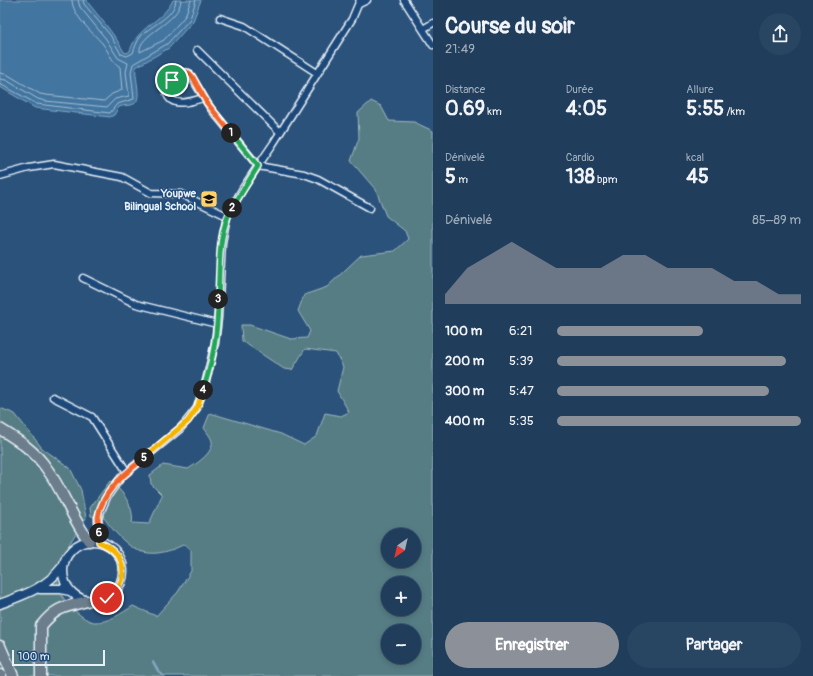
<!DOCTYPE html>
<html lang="fr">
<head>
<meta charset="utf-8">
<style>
	:root { --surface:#203e5c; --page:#284562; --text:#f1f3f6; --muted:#a2aebb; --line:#3d5772; --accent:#8c9099 }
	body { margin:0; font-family:Pangolin,sans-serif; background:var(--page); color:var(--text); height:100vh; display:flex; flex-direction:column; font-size:15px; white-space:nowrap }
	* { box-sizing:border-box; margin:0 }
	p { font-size:13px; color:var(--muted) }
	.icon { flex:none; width:22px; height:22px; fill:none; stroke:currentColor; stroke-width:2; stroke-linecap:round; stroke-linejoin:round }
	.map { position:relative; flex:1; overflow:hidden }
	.panel { display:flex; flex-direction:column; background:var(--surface); width:380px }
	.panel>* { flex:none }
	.needle { width:26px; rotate:214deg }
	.fabs { position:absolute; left:381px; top:528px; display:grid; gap:8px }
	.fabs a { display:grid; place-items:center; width:40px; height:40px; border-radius:50%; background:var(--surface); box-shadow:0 2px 6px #0003,0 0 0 1px var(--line); font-size:20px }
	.scale { position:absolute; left:12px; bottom:10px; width:93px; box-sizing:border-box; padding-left:4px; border:2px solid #e8f1f8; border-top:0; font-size:11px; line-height:14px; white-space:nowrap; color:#e8f1f8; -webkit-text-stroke:3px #1f4a7a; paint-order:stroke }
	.pin { position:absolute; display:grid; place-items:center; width:34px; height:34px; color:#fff; margin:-17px; border:2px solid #fff; border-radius:50%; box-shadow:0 1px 4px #0007 }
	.km { position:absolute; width:20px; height:20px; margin:-10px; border-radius:50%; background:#222; color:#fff; font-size:11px; line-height:20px; text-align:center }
	.round { display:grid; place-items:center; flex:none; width:42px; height:42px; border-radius:21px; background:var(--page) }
	.head { display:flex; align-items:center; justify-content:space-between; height:68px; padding:0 12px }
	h1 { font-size:22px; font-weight:800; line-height:30px }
	.metrics { display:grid; grid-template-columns:repeat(3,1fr); gap:6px; height:68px; padding:4px 12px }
	.metrics div { display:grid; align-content:center }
	.metrics b { font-size:20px; font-weight:800 }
	.metrics small { font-size:11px; font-weight:400 }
	.metrics p { font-size:11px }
	.chart { height:112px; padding:8px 12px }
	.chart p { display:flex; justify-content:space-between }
	.chart svg { width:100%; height:72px; margin-top:4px; fill:var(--accent); opacity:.7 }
	.button { display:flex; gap:8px; margin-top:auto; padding:8px 12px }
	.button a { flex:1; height:46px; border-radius:24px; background:var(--accent); color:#fff; font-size:16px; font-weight:800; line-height:46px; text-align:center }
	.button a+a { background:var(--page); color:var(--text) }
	ul { padding:0 12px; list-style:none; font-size:13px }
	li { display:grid; grid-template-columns:64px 48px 1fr; align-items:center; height:30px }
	li i { height:10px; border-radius:5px; background:var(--accent) }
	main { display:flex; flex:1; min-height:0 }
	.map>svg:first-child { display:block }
</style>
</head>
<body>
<main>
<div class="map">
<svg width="433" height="676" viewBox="0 0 433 676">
	<rect width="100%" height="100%" fill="#2b527b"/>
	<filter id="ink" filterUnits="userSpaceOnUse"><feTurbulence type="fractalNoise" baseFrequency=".025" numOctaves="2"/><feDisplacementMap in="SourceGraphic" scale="8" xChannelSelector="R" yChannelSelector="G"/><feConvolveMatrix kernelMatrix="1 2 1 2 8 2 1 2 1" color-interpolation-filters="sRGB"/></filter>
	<g filter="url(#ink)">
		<!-- green -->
		<path fill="#567d84" stroke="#9fb7be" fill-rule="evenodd" d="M371,101L381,106L389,121L414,122L433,131V676H0V408L15,414L42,448L70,468L81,490L86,518C76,534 61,553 58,572C58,577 57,586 59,590C63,601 83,621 94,622C108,623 122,613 133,606L156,616L178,592L191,571V551L185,544C145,564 128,550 104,518L91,516L90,508L110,481C122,490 135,507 132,523L149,524L162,495L151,484L150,475L163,465L188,469C196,464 214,453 212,441C211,437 206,431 204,428L210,413L281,434L304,445L317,436L325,413L341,416L349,412L337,391L343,367L336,353L305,349L292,370L284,369L242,341L241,325H250L291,339L307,338L310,331L298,311L304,295L327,287L361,255L395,251L408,239L405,231L386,216L376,190L351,161L359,138L358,113ZM388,535H414V561H388ZM388,583H414V609H388ZM388,631H414V657H388Z"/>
		<!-- water -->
		<path fill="#43759f" stroke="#85a7c3" d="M0,0H86C99,17 114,33 124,52L127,53L130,51C137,26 162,23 173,0H201L193,21L169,48L136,67C134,76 143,99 134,104C130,106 123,105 119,107L114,115L110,117L35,108L0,87Z"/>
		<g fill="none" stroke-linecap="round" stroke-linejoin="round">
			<!-- shore -->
			<path stroke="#a6bfd4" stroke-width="1" d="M83,0L84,4L110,35L121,54L127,56L133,53C135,47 137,41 141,36C152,24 174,18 176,0
				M181,0C180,23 137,34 140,52L164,40L185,16L191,0
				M0,73L8,75L40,94L46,95L104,101L112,94L122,90L120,67C110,60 109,51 102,43C92,32 72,15 72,0
				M0,79L6,80L38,99L45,101L107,107L115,99L129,96L126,72L128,63L118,58L106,39L80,7L78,0
				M0,84L37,104L110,113L117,104L134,99L131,72L133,64L167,44L190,19L196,0"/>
			<!-- stream -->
			<path stroke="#85a7c3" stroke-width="2" d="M153,662L158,671L164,676"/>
			<defs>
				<path id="minor" d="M404,0L433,45
					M359,4L367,0
					M220,18L244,26L317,73
					M423,29L433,23
					M197,50L280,132
					M203,98C190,102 169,109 166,90C169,81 179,70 189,73L211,109L258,166L304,174L318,179L370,208
					M0,176L29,168L54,164L122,177L151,193L181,194L227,216
					M83,278L136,304L217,324
					M53,397L92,417L127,472
					M99,542L98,518L107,497L122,476L180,429L197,408L205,385L215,343L218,318L222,243L227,216L243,188L273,144L352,19L360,0"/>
				<path id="secondary" d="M63 571a30 30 0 1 1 60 0a30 30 0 1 1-60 0Z
					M40,589H61L70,591
					M0,604C24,595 46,588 62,567"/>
				<path id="trunk" d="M0,429C18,440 35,451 47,469C64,492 72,519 89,541
					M0,646L13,676
					M0,675L1,676
					M41,676V626C56,607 65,607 87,601"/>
			</defs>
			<!-- minor casing -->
			<use href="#minor" stroke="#e8f1f8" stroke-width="9"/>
			<!-- secondary casing -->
			<use href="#secondary" stroke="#e8f1f8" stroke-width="11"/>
			<!-- trunk casing -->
			<use href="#trunk" stroke="#e8f1f8" stroke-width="13"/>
			<!-- minor -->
			<use href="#minor" stroke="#1f4a7a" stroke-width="6"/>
			<!-- secondary -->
			<use href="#secondary" stroke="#1f4a7a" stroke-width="8"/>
			<!-- trunk -->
			<use href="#trunk" stroke="#6c7d8b" stroke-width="10"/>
		</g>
	</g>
	<g fill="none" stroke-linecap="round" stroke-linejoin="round" filter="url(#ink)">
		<defs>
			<path id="split-1" d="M172,80L182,72L189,73L192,76L207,103L231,133"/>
			<path id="split-2" d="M231,133L258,166L232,208"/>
			<path id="split-3" d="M218,299C220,270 217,234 232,208"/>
			<path id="split-4" d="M203,390C213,361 218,329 218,299"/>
			<path id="split-5" d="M144,458L188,421L197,408L203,390"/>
			<path id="split-6" d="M99,533C100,528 98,523 98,518C101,492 126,473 144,458"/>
			<path id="split-7" d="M99,533V542C127,553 131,580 107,598"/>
		</defs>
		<!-- split-1 casing -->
		<use href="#split-1" stroke="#fff" stroke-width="8"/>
		<!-- split-2 casing -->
		<use href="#split-2" stroke="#fff" stroke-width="8"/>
		<!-- split-3 casing -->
		<use href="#split-3" stroke="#fff" stroke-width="8"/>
		<!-- split-4 casing -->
		<use href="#split-4" stroke="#fff" stroke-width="8"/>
		<!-- split-5 casing -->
		<use href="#split-5" stroke="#fff" stroke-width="8"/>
		<!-- split-6 casing -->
		<use href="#split-6" stroke="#fff" stroke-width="8"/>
		<!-- split-7 casing -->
		<use href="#split-7" stroke="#fff" stroke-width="8"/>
		<!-- split-1 -->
		<use href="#split-1" stroke="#f0652b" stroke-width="5"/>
		<!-- split-2 -->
		<use href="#split-2" stroke="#22a559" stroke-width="5"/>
		<!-- split-3 -->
		<use href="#split-3" stroke="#22a559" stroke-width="5"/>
		<!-- split-4 -->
		<use href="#split-4" stroke="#22a559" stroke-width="5"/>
		<!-- split-5 -->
		<use href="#split-5" stroke="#f5b400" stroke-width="5"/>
		<!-- split-6 -->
		<use href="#split-6" stroke="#f0652b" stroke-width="5"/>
		<!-- split-7 -->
		<use href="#split-7" stroke="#f5b400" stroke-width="5"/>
	</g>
	<!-- icons -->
	<defs>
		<symbol id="school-square" viewBox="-11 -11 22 22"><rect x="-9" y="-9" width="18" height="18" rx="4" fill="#ffd166" stroke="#1f4a7a"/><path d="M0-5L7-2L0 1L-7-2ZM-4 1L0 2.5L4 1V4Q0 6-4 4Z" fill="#111"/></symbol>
	</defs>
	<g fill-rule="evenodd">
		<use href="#school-square" x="199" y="189" width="20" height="20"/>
	</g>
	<g text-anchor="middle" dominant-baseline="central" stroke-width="3" stroke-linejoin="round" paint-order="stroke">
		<!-- poi labels -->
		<g font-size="11" font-weight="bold" fill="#e8f1f8" stroke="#1f4a7a" text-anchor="end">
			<text x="196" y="193">Youpwe<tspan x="196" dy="13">Bilingual School</tspan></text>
		</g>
	</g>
</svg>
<div class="fabs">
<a><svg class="needle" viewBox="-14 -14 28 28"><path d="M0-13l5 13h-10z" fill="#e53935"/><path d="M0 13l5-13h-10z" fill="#a2aebb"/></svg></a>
<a>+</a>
<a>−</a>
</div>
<div class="scale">100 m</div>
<div class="pin" style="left:172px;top:80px;background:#1e9e55"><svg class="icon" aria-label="arrive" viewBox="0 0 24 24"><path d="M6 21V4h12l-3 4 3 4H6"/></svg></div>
<div class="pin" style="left:107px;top:598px;background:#d93025"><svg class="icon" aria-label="check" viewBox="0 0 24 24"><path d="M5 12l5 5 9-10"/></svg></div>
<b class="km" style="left:231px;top:133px">1</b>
<b class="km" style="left:232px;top:208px">2</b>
<b class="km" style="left:218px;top:299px">3</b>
<b class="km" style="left:203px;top:390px">4</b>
<b class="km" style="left:144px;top:458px">5</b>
<b class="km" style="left:99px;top:533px">6</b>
</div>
<section class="panel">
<div class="head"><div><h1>Course du soir</h1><p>21:49</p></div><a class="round"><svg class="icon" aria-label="share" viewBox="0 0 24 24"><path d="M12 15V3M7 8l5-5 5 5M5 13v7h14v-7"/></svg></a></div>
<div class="metrics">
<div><p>Distance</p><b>0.69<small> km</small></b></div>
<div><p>Durée</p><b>4:05</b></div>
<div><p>Allure</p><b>5:55<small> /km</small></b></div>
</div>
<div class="metrics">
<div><p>Dénivelé</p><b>5<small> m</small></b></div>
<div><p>Cardio</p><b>138<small> bpm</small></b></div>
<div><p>kcal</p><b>45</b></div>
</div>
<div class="chart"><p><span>Dénivelé</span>85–89 m</p>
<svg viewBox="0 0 160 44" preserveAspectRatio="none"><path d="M0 44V38L10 22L20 14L30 6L40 14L50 22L60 22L70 22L80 14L90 14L100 22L110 22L120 22L130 30L140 30L150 38L160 38V44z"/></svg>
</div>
<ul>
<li><b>100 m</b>6:21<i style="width:60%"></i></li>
<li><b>200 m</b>5:39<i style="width:94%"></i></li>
<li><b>300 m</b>5:47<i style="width:87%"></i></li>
<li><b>400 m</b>5:35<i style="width:100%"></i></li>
</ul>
<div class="button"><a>Enregistrer</a><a>Partager</a></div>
</section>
</main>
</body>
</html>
